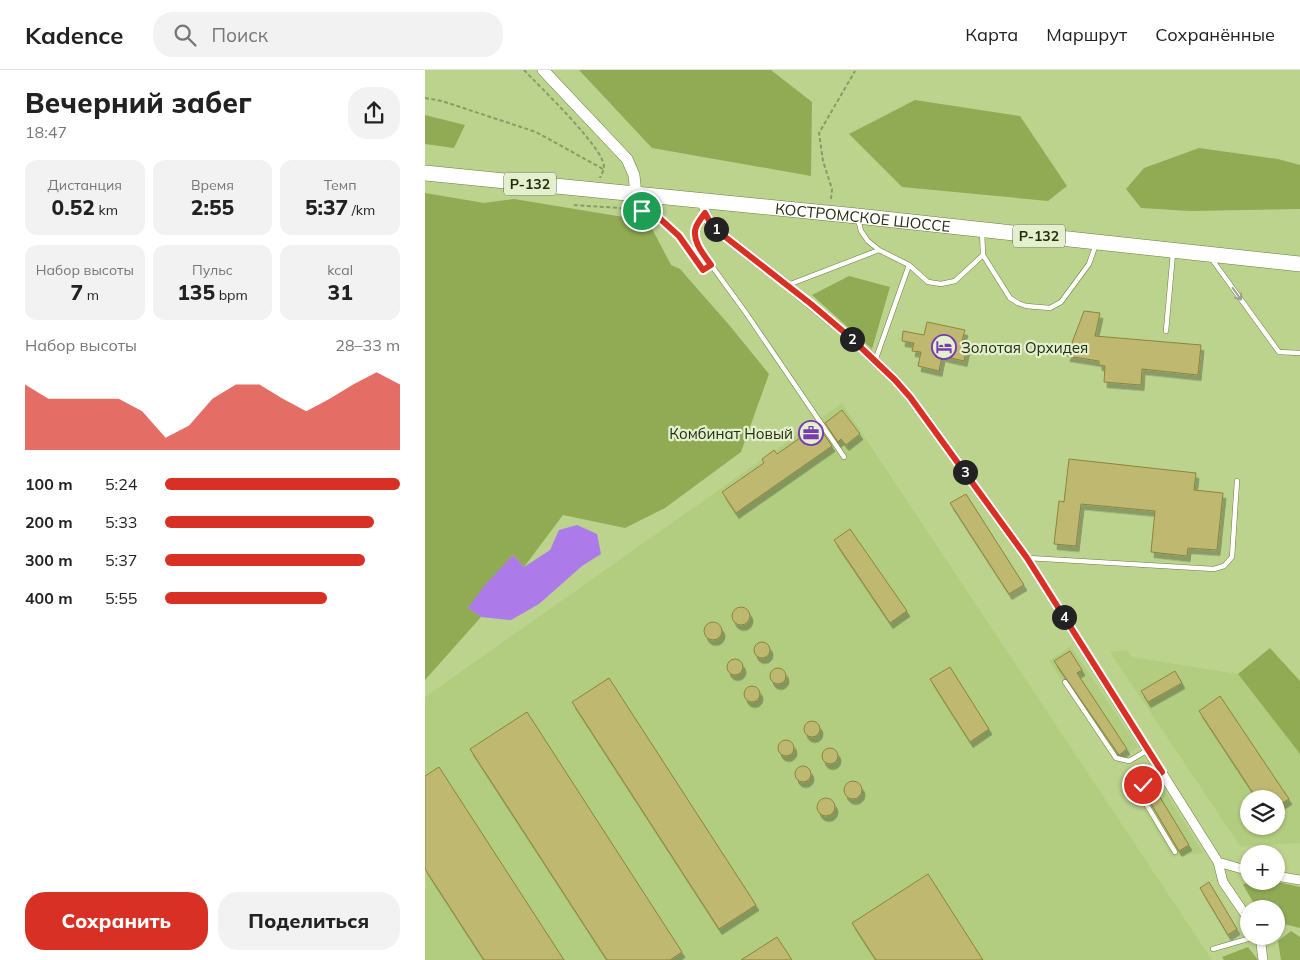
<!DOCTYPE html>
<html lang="ru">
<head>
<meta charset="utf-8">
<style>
	:root { --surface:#fff; --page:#f2f2f2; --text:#222; --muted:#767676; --line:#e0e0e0; --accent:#d93025 }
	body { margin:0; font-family:Mulish,sans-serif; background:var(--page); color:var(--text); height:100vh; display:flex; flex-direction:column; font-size:19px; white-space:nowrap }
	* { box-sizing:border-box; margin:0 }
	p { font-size:16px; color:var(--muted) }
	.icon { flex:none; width:28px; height:28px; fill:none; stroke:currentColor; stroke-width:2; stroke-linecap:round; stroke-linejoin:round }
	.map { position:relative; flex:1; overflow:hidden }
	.panel { display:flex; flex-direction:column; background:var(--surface); width:425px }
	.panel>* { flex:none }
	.tools { position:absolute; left:815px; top:720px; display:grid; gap:10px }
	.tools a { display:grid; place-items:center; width:45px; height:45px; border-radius:50%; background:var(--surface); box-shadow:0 1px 4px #0004; font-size:25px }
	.pin { position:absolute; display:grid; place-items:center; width:42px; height:42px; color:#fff; margin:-21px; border:2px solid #fff; border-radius:50%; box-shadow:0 1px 5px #0007 }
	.km { position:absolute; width:25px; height:25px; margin:-12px; border-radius:50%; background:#222; color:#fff; font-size:14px; line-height:25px; text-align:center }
	.round { display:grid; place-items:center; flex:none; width:52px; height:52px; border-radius:20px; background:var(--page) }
	.overview { display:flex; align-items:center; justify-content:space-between; height:85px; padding:0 25px }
	h1 { font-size:28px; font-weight:800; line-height:38px }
	.metrics { display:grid; grid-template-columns:repeat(3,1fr); gap:8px; height:85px; padding:5px 25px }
	.metrics div { display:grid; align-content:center; border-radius:12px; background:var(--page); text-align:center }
	.metrics b { font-size:21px; font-weight:800 }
	.metrics small { font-size:14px; font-weight:400 }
	.metrics p { font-size:14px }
	.chart { height:140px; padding:10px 25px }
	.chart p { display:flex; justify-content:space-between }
	.chart svg { width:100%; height:90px; margin-top:5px; fill:var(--accent); opacity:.7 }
	.primary-button { display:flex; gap:10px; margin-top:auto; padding:10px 25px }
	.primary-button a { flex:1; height:58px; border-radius:20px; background:var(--accent); color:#fff; font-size:20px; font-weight:800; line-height:58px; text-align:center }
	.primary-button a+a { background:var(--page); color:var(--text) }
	ul { padding:0 25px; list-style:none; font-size:16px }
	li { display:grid; grid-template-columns:80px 60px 1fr; align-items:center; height:38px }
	li i { height:12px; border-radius:6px; background:var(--accent) }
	header { display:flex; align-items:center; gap:30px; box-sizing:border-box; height:70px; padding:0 25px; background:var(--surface); border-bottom:1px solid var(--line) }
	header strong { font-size:24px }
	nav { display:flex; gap:28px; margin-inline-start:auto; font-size:18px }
	.search { width:350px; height:45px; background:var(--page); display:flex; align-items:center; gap:12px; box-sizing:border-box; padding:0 18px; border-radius:20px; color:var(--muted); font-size:19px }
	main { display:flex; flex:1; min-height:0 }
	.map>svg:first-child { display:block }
</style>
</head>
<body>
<header>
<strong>Kadence</strong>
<div class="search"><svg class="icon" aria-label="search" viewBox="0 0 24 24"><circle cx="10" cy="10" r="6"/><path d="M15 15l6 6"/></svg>Поиск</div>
<nav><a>Карта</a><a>Маршрут</a><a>Сохранённые</a></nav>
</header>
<main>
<section class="panel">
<div class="overview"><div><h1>Вечерний забег</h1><p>18:47</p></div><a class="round"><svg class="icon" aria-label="share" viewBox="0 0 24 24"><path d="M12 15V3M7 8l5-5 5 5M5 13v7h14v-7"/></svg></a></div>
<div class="metrics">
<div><p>Дистанция</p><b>0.52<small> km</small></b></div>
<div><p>Время</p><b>2:55</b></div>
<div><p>Темп</p><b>5:37<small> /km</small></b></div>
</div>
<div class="metrics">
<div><p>Набор высоты</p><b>7<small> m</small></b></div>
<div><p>Пульс</p><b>135<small> bpm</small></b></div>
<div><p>kcal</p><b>31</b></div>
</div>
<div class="chart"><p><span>Набор высоты</span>28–33 m</p>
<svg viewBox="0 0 160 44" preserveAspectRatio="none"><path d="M0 44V12L10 19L20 19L30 19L40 19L50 25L60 38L70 32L80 19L90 12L100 12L110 19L120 25L130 19L140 12L150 6L160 12V44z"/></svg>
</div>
<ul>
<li><b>100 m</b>5:24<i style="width:100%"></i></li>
<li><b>200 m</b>5:33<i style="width:89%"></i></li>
<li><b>300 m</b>5:37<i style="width:85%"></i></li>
<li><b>400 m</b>5:55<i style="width:69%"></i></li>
</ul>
<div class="primary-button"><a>Сохранить</a><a>Поделиться</a></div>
</section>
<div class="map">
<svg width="875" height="890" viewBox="0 0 875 890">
	<defs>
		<filter id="shadow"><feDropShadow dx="3" dy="5.5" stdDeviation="0" flood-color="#0004"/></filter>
	</defs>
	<rect width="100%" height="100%" fill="#bcd38e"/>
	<!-- built -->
	<path fill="#b3cd80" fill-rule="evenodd" d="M417,333L787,890H0V627Z
		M646,576L713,677L691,692L624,591Z
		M702,580L707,587L813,604L875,684V773L815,776L685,582ZM824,729H851V756H824Z
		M728,701L778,783L747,787L706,720Z"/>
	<!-- green -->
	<path fill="#90ab54" d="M154,0H346L387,32L386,106L227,78Z
		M490,30L595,46L642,116L623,131L477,117L424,64Z
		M0,45L40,55L29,78L0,74Z
		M774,78L853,89L875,95V139L765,141L716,138L701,119L719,98Z
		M0,123L59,133L89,129L223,151L246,195L255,199L305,256L344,304L316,382L240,438L200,458L138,445L99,497L88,485L43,538L56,547L0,610Z
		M424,206L465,217L447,279L387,225Z
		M845,578L875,611V684L813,604Z
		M824,811H848L875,817V858L851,852V839H833L831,837L818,815Z
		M866,861L875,867V890H856L853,871Z
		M823,877L833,890H799L797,887Z"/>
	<!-- water -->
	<path fill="#ad7ae9" d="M152,455L172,464L176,484L157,496L114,534L86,550L56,547L43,538L60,515L88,485L99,497L125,480L134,460Z"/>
	<!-- building -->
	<path fill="#bfb86f" stroke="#8c843c" filter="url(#shadow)" d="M659,241L675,243L670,266L776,275L773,305L717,299L716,315L679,312L680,296L674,295V291L642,286Z
		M502,252L540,260L537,271L543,272L539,291L517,286L514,301L493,296L496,282L487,281L489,273L477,271L478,261L499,265Z
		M417,340L435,364L421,375L416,369L413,372L400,353Z
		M387,354L391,359L394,357L407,376L311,443L297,422L339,393L337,389L349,380L352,384L375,368L373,364Z
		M644,389L771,403L769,420L798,423L792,480L763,478L762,486L726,482L730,441L656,434L651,476L629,474L634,431L639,432Z
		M541,424L599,515L584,524L525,433Z
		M425,459L482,541L465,553L409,470Z
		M307 546a9 9 0 1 1 18 0a9 9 0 1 1-18 0Z
		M279 561a9 9 0 1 1 18 0a9 9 0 1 1-18 0Z
		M329 580a8 8 0 1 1 16 0a8 8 0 1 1-16 0Z
		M645,581L657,600L652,603L702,679L694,685L629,591Z
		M302 597a8 8 0 1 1 16 0a8 8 0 1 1-16 0Z
		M525,597L564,659L545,672L505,609Z
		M345 606a8 8 0 1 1 16 0a8 8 0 1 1-16 0Z
		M750,601L757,613L723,632L716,621Z
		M184,608L331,835L294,859L147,632Z
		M319 624a8 8 0 1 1 16 0a8 8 0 1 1-16 0Z
		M795,626L864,729L851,737V729H832L774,641Z
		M102,642L257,882L245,890H182L45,679Z
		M379 659a8 8 0 1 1 16 0a8 8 0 1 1-16 0Z
		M353 678a8 8 0 1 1 16 0a8 8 0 1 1-16 0Z
		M397 686a8 8 0 1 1 16 0a8 8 0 1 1-16 0Z
		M370 704a8 8 0 1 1 16 0a8 8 0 1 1-16 0Z
		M14,697L139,890H59L0,799V706Z
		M419 720a9 9 0 1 1 18 0a9 9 0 1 1-18 0Z
		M727,714L764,775L754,781L719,722L721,718Z
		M392 737a9 9 0 1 1 18 0a9 9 0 1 1-18 0Z
		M503,804L558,890H451L427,853Z
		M784,812L812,859L803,865L775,818Z
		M352,867L367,890H316Z"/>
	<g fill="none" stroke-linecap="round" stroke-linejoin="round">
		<defs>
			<path id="service" d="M280,143C270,159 267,163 276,181L321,243L419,387
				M433,149L436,161L443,171L454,180L484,195L503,212L516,214L530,211L558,185
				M557,161L558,185L585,228L593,233L601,236L625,238L636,232L664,194L671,174
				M786,188L854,282L875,283
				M363,215L454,180
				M741,261L748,183
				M450,291L484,195
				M603,488L789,499L799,496L807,487L812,411
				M640,612L691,688L704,691L723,680
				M737,702L718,715L714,722L750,782
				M788,879L833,866"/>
			<path id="minor" d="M277,132L283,150L294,162L362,215L426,268L470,310L485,327L602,488L793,792L824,801
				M793,792L798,812L824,850
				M851,806L875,810
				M835,866L838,890"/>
			<path id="tertiary" d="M118,0L202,89L209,105L211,125"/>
			<g id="trunk">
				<path id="s1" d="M0,103L432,146L875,194"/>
			</g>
		</defs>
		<!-- service casing -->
		<use href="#service" stroke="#697e3c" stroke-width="5.5"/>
		<!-- minor casing -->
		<use href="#minor" stroke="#697e3c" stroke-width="10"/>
		<!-- tertiary casing -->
		<use href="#tertiary" stroke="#697e3c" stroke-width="12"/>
		<!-- trunk casing -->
		<use href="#trunk" stroke="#697e3c" stroke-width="16"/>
		<!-- path -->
		<path stroke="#899b64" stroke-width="2" stroke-dasharray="4 2.5" stroke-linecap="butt" d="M99,0C114,16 180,79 179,97C179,100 176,105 175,108
			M0,28L17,31L111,62L178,99
			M406,129L407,119L398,91L394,63L430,1
			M149,135C168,137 214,137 230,145C248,153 267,184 278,200L280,199"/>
		<!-- service -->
		<use href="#service" stroke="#fff" stroke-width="4.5"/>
		<!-- minor -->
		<use href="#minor" stroke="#fff" stroke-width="9"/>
		<!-- tertiary -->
		<use href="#tertiary" stroke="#fff" stroke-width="11"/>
		<!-- trunk -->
		<use href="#trunk" stroke="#fff" stroke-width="15"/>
	</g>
	<!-- one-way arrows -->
	<defs><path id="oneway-shaft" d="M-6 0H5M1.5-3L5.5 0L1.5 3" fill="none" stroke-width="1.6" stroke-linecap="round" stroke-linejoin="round" transform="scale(1.25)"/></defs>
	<use stroke="#9da094" href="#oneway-shaft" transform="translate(812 224) rotate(54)"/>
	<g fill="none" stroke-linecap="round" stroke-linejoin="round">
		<defs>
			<path id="route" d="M217,141L231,145L254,166L278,200L286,195C279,185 266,170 271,157C273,152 277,147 280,143L287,156L294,162L386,234L426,268L470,310L485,327L602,488L737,702L718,715"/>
		</defs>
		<!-- route casing -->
		<use href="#route" stroke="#fff" stroke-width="10"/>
		<!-- route -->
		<use href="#route" stroke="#d93025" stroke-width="6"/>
	</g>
	<!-- icons -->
	<defs>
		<symbol id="hotel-ring" viewBox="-11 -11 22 22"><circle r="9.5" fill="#e3efcd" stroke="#773bb1" stroke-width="1.5"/><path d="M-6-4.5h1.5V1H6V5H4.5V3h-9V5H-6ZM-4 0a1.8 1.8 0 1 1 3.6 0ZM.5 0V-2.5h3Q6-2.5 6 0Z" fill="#773bb1"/></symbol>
		<symbol id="office-ring" viewBox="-11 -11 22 22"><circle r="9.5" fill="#e3efcd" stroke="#773bb1" stroke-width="1.5"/><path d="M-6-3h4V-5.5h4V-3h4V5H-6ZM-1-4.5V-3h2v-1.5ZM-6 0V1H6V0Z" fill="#773bb1"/></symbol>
	</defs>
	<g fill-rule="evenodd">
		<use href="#hotel-ring" x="505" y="263" width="28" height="28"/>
		<use href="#office-ring" x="372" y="349" width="28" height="28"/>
	</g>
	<g text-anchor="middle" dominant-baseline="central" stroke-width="4.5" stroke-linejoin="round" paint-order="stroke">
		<!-- shield labels -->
		<g fill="#e3efcd" stroke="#5e6749" stroke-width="1">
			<rect x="79" y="102.5" width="52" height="23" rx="4"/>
			<rect x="588" y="154.5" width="52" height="23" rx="4"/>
		</g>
		<g font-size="14" font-weight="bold" fill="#252d11">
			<text x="105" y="114">Р-132</text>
			<text x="614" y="166">Р-132</text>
		</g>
		<!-- street labels -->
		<g font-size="15" fill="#252d11" stroke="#e3efcd">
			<text stroke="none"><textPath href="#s1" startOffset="440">КОСТРОМСКОЕ ШОССЕ</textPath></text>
		</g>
		<!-- poi labels -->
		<g font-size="15" fill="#252d11" stroke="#e3efcd" text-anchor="start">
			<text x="536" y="277">Золотая Орхидея</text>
			<text x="368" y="363" text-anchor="end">Комбинат Новый</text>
		</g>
	</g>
</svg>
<div class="tools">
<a><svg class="icon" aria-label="layers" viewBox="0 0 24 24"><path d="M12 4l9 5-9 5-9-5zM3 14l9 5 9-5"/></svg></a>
<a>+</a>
<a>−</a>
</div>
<div class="pin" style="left:217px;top:141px;background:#1e9e55"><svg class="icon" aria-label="arrive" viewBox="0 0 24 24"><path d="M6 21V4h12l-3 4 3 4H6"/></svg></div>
<div class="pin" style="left:718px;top:715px;background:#d93025"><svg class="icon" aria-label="check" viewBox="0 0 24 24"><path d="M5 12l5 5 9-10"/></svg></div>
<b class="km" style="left:291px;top:159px">1</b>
<b class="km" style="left:427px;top:269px">2</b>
<b class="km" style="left:540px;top:402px">3</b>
<b class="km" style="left:639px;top:547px">4</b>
</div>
</main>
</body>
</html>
